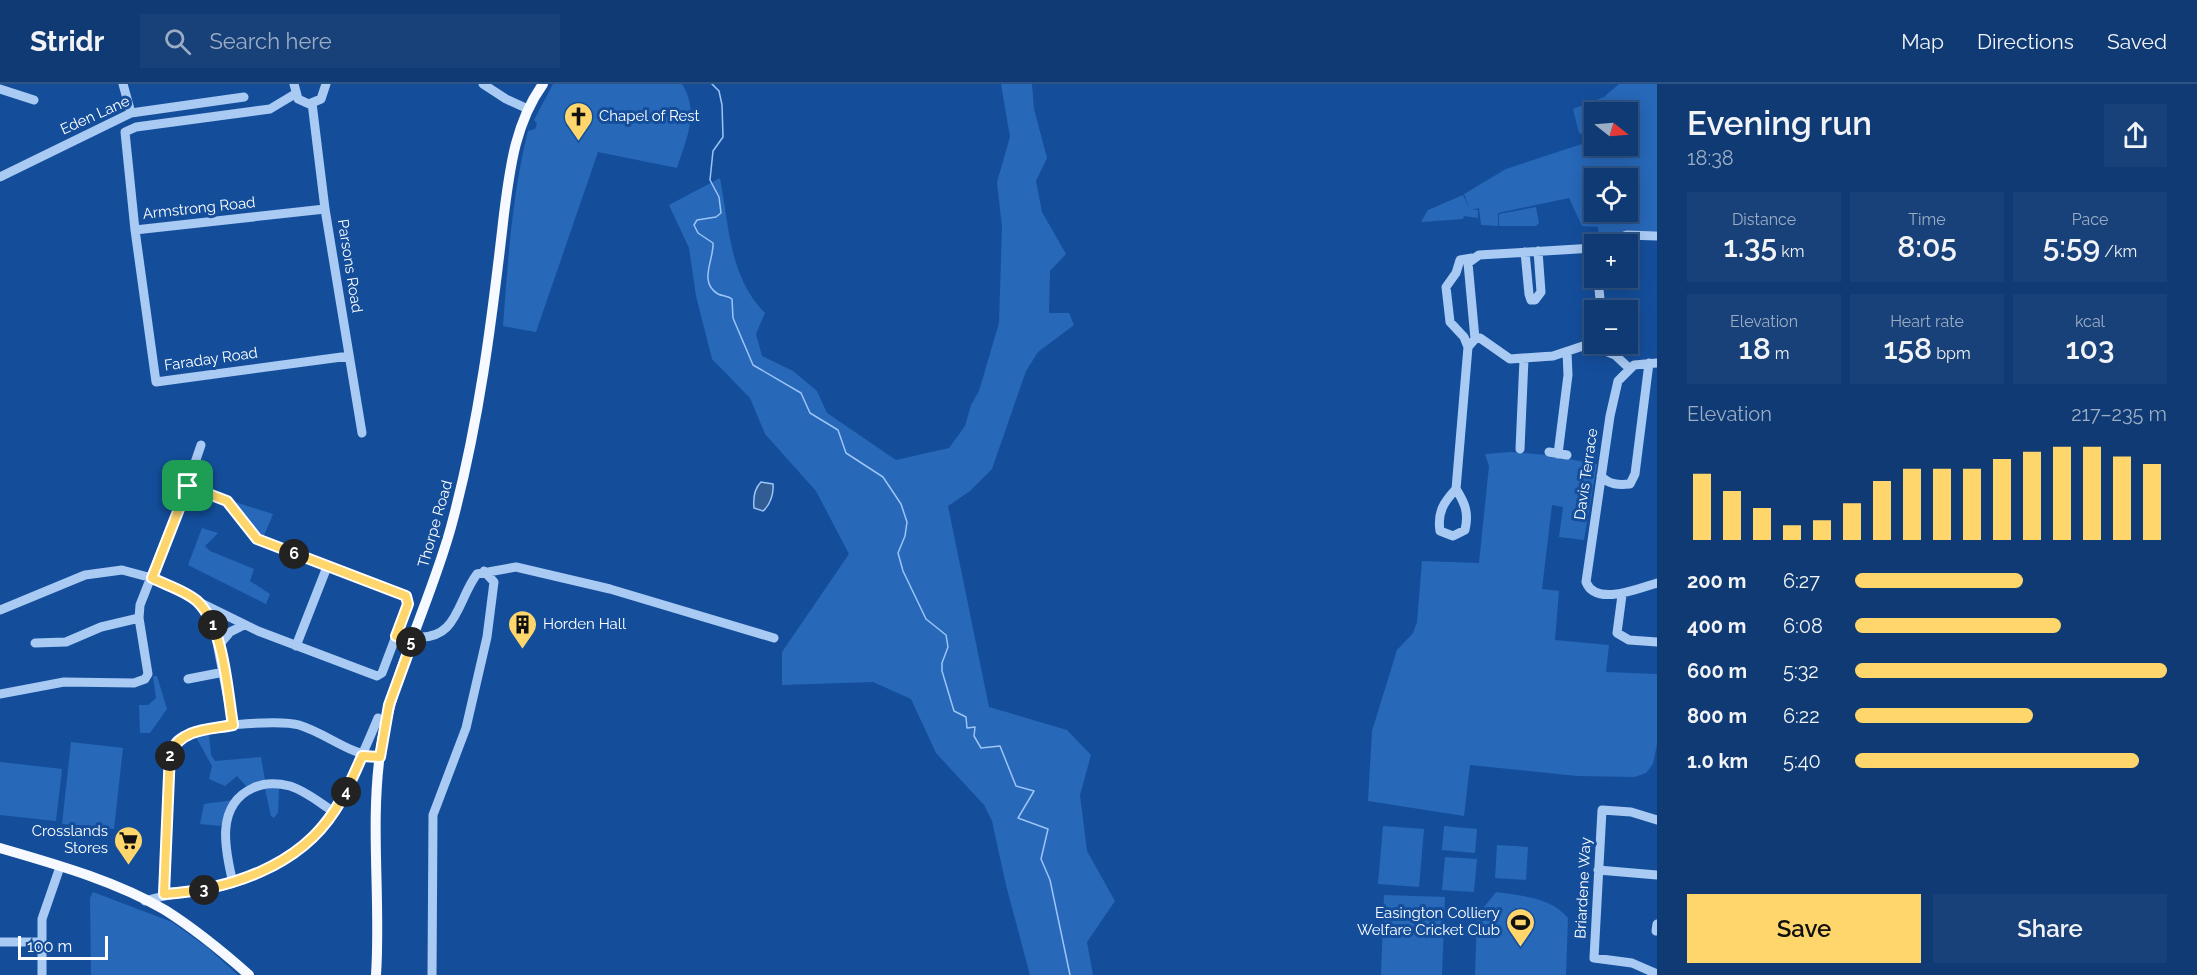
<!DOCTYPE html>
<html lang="en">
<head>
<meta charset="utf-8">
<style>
	:root { --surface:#0f3a74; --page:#184179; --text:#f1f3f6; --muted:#9badc5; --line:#2f5486; --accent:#ffd66c }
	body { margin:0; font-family:Raleway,sans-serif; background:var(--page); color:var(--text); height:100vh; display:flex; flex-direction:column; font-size:22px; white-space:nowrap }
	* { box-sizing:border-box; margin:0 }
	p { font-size:20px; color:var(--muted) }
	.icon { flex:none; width:33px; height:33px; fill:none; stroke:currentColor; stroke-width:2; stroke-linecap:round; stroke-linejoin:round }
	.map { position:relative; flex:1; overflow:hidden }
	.details { display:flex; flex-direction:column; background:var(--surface); width:540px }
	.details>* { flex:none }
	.needle { width:39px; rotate:107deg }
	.buttons { position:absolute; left:1584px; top:18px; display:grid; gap:12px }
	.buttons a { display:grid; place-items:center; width:54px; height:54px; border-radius:0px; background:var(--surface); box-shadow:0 3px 15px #0003,0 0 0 2px var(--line); font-size:30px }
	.scale { position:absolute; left:18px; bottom:15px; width:90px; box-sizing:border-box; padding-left:6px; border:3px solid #fff; border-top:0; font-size:16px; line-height:21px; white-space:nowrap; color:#fff; -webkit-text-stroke:4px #144e9b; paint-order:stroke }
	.pin { position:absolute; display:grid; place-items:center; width:51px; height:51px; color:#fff; margin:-26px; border-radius:12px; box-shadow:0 3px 9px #0006 }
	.km { position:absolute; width:30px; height:30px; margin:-15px; border-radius:50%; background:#222; color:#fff; font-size:16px; line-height:30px; text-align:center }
	.round { display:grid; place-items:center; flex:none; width:63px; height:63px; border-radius:0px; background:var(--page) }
	.headline { display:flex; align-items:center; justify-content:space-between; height:102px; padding:0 30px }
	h1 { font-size:33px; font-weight:600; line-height:45px }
	.stats { display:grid; grid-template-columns:repeat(3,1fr); gap:9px; height:102px; padding:6px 30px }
	.stats div { display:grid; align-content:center; border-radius:0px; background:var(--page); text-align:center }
	.stats b { font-size:30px; font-weight:600 }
	.stats small { font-size:16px; font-weight:400 }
	.stats p { font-size:16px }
	.chart { height:168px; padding:12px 30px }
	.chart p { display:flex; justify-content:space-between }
	.chart svg { width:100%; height:108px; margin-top:6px; stroke:var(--accent); stroke-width:6 }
	.cta { display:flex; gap:12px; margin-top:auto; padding:12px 30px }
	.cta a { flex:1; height:69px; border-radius:0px; background:var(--accent); color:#111; font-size:24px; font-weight:600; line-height:69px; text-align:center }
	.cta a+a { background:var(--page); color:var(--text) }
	ul { padding:0 30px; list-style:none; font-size:20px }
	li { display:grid; grid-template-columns:96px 72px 1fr; align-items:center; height:45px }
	li i { height:15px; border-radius:8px; background:var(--accent) }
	header { display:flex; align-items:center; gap:36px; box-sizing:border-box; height:84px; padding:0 30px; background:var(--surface); border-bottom:2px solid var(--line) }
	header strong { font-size:28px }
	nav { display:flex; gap:33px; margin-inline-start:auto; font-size:21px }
	.search { width:420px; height:54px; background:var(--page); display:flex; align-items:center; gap:15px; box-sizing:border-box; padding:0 21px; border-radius:0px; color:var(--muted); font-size:22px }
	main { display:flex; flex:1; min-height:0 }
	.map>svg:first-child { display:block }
</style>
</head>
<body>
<header>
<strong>Stridr</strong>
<div class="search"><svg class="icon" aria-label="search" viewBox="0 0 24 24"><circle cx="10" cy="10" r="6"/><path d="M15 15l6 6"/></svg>Search here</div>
<nav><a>Map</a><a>Directions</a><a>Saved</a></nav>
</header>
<main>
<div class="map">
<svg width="1657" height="891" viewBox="0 0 1657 891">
	<rect width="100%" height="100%" fill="#144e9b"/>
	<!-- green -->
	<path fill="#2768b9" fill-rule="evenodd" d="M553,0H682C700,28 686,55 677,84L598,68L536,248L503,242C508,176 512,111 528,47L535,45L537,40L534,36Z
		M1001,0H1032L1034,25L1047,74L1036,97L1042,128L1066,170L1050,187L1049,229H1069L1074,241L1038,268L1026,287L992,385L970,407L948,422L989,623L1067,646L1091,671L1080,711L1087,767L1115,817L1087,858L1093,891H1030L1006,801L992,737L984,721L936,669L911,615L873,598L782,601V568L849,470L816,407L765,350L750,314L712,275L696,212L689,164L669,121L720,94C729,141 729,193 765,229L756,250L762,272L793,287L817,307L827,329L896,376L949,364L965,342L971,321L979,307L999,239L1002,143L997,98L1010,53Z
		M1619,0H1657V147L1617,149L1599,158L1598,143L1582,142L1569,114L1498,129V142L1481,141L1479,124L1472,126H1478V134L1464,132L1463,135L1421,138L1428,126L1463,111L1470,126L1464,110L1506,85L1594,56V62H1628V28H1594V55L1579,49L1573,25L1604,13ZM1594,94H1628V128H1594Z
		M1536,123L1539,139L1536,142H1499V130Z
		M1511,368L1546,371L1597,380L1584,456L1559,453L1563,423L1552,421L1542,505L1559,507L1555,556L1609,561L1606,588L1657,590V660L1653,680L1646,689L1635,693L1577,692L1470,681L1464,732L1368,717L1372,647L1397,566L1413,549L1417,538L1422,477L1479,479L1489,382L1485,370Z
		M235,418L273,430L263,454Z
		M202,444L218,449L205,462L210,467L254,485L250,497L270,510L266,520L188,481Z
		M153,592H157L167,625L150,649H140L139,621H148L156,614Z
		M209,650L211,671L215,677L261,673L265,696L247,703L237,692L225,702L209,695L212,682L196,653Z
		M71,658L123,664L114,745L62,740Z
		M0,678L62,685L56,737L0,731Z
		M272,704L279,705L278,729L274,734L271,732L265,705Z
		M233,716L221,742L200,740L204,720Z
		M1383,742L1424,745L1419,803L1378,800Z
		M1444,742L1477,745L1475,769L1442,766Z
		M1497,761L1528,763L1526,796L1495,794Z
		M1445,773L1477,775L1474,808L1442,806Z
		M93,808L172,838L208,864L238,891H91L90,814Z
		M1496,808C1522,812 1551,813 1568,834L1566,891H1475L1477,832Z
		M1384,811L1445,813L1442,891H1381Z"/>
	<!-- water -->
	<path fill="#325c94" stroke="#9cc5f6" stroke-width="1.5" d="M761,398L773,400C774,410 770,421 763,427L754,424C753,414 754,405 761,398Z"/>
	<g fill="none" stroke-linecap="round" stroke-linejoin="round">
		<!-- stream -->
		<path stroke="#9cc5f6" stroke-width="1.5" d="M712,0L719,7L722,21L723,53L713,67L710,96L719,113L721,129L716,133L697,136L694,141L698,149L713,159C714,176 698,198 718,210C722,212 728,212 732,215L733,234L753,281L801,309L810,329L838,346L846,369L883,393L901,420L907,438L905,452L898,469L903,487L926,535L946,551L948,563L942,579V587L954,627L966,633L967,644L975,643L974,652L981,664L1000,662L1016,702L1034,707L1018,734L1048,745L1041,775L1050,796L1070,891"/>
		<!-- minor -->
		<path stroke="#a9caf3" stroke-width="9" d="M123,0L131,29
			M294,0L298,15L309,20L321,15L326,0
			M483,0L506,15L528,25
			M0,5L34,16
			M295,10L270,25L136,43L125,48L135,146L325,125
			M312,19L325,125L362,349
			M0,93L131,29L244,13
			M135,146L156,298L349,272
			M1604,160L1627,151L1657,152
			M1525,168L1529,210L1531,216H1535L1541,208L1538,167
			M1598,194L1601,226
			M1475,255L1468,179L1479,171L1594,164
			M1468,263L1464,253L1450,238L1446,203L1456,189L1460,176L1472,174
			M1657,279L1634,281L1618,297L1610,332L1586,498C1596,523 1639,504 1657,499
			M1520,365L1524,275
			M1549,368L1567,371
			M1558,370L1568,291L1567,268
			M1601,392C1609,401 1619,401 1630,400L1635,390L1649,279
			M187,402L227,417L257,455L406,512L408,520L396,552L412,558
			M1456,405C1444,418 1437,428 1440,447L1453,452L1465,446C1469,429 1465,419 1456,405L1468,263L1475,255L1480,254L1510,275L1553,272L1589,260L1615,271L1629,284
			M1622,511L1617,549L1629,556L1657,558
			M199,518L258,547L377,592L382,589L396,552
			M0,526L85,491L122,486L152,494L173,504L197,516L214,543L233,641
			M415,553C458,557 457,516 477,490L516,483L610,505L774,554
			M35,559L66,558L101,543L139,534
			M219,561L230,548L244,541
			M296,562L327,483
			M188,595L224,588
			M0,610L64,598L134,599L145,595L148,590L139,534L140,521L187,402L201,361
			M1657,736L1631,728L1602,726L1594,874L1632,879L1657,890
			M1598,786L1657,791
			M233,799C225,766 215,721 253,704C265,698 278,699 290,702C306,707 320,719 334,728
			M164,810L170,668C172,665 174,659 177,656C193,641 279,635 299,641C328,650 349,671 380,673
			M145,817C172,808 201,809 230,800C321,773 344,714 378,634
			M1656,847L1657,840
			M0,858H42
			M42,891V835L60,783
			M432,891L433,731L466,644L487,553L494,498L484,487"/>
		<!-- major -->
		<path stroke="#f6f9ff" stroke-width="10" d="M0,764C55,780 116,797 165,826C195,845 222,867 249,891
			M376,891C381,818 370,743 380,670C391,592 430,519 451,443C479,340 492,236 504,130C510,84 515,39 543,0"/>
	</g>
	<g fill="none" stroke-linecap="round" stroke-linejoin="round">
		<defs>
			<path id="route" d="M188,402L227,417L257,455L406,512L408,520L396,552L412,558L389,621L380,673L362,672C354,691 346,709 335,726C299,783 228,806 164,810L170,668C184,644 208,646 233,641C227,606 224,542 197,517C186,507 166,501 152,494Z"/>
		</defs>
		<!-- route casing -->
		<use href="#route" stroke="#fff" stroke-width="12"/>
		<!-- route -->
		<use href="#route" stroke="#ffd66c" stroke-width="8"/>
	</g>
	<!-- icons -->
	<defs>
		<symbol id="church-pin" viewBox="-11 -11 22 30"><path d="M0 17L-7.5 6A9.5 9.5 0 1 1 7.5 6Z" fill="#ffd66c" stroke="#144e9b"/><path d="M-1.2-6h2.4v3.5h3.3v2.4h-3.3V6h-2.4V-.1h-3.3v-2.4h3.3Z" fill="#111"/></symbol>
		<symbol id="building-pin" viewBox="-11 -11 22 30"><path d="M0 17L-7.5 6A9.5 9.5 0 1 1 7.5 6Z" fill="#ffd66c" stroke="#144e9b"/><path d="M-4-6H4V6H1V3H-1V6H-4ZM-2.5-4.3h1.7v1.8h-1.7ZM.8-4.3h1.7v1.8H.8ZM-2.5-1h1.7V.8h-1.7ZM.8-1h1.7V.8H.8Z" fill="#111"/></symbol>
		<symbol id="supermarket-pin" viewBox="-11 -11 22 30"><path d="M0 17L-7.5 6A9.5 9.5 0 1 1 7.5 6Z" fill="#ffd66c" stroke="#144e9b"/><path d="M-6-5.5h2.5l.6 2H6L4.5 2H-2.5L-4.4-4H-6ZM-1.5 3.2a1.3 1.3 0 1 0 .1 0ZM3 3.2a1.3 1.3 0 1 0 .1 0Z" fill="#111"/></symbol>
		<symbol id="stadium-pin" viewBox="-11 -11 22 30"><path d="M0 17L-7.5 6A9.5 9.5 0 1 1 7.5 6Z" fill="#ffd66c" stroke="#144e9b"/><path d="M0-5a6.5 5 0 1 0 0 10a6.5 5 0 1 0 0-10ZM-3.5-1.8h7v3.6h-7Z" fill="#111"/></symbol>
	</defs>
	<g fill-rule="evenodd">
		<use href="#church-pin" x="562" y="16" width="33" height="45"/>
		<use href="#building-pin" x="506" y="524" width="33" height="45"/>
		<use href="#supermarket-pin" x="112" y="740" width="33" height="45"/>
		<use href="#stadium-pin" x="1504" y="822" width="33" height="45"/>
	</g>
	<g text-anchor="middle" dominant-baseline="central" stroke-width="6" stroke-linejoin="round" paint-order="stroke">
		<!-- street labels -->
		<g font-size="15" fill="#fff" stroke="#144e9b">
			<text transform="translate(95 31) rotate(-24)">Eden Lane</text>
			<text transform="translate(199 124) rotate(-6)">Armstrong Road</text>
			<text transform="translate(350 182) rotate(81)">Parsons Road</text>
			<text transform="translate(211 275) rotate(-8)">Faraday Road</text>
			<text transform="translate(1586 390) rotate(-82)">Davis Terrace</text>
			<text transform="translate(435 440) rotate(-74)">Thorpe Road</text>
			<text transform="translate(1583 804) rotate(-87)">Briardene Way</text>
		</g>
		<!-- poi labels -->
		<g font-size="15" fill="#fff" stroke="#144e9b" text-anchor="start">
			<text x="599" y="32">Chapel of Rest</text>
			<text x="543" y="540">Horden Hall</text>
			<text x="108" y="747" text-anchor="end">Crosslands<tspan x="108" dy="17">Stores</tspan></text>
			<text x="1500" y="829" text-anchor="end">Easington Colliery<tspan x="1500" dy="17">Welfare Cricket Club</tspan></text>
		</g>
	</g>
</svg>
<div class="buttons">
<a><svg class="needle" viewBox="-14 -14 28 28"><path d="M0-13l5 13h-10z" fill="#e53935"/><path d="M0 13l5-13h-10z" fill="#9badc5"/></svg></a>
<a><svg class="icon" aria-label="locate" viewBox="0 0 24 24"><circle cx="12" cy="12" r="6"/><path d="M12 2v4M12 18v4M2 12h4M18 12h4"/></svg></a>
<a>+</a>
<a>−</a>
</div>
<div class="scale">100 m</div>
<div class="pin" style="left:188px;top:402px;background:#1e9e55"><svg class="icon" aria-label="arrive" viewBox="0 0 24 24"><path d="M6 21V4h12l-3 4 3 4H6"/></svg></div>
<b class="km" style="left:213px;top:541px">1</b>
<b class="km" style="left:170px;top:672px">2</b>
<b class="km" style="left:204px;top:806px">3</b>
<b class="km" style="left:346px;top:708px">4</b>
<b class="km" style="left:411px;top:558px">5</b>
<b class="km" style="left:294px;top:470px">6</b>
</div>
<section class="details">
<div class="headline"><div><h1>Evening run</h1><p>18:38</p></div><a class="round"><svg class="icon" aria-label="share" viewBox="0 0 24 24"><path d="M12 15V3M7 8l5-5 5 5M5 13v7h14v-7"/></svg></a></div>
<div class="stats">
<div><p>Distance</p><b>1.35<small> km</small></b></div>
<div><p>Time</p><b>8:05</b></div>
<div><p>Pace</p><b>5:59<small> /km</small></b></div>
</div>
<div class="stats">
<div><p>Elevation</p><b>18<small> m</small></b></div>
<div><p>Heart rate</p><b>158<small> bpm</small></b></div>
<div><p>kcal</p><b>103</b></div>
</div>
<div class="chart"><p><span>Elevation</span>217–235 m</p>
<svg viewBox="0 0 160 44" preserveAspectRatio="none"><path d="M5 44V17M15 44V24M25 44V31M35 44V38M45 44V36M55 44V29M65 44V20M75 44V15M85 44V15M95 44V15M105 44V11M115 44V8M125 44V6M135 44V6M145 44V10M155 44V13"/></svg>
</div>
<ul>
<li><b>200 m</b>6:27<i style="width:54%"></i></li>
<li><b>400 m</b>6:08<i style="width:66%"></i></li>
<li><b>600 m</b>5:32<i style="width:100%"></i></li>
<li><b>800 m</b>6:22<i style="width:57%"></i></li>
<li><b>1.0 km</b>5:40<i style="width:91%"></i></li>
</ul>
<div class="cta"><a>Save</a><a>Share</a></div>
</section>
</main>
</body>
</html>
